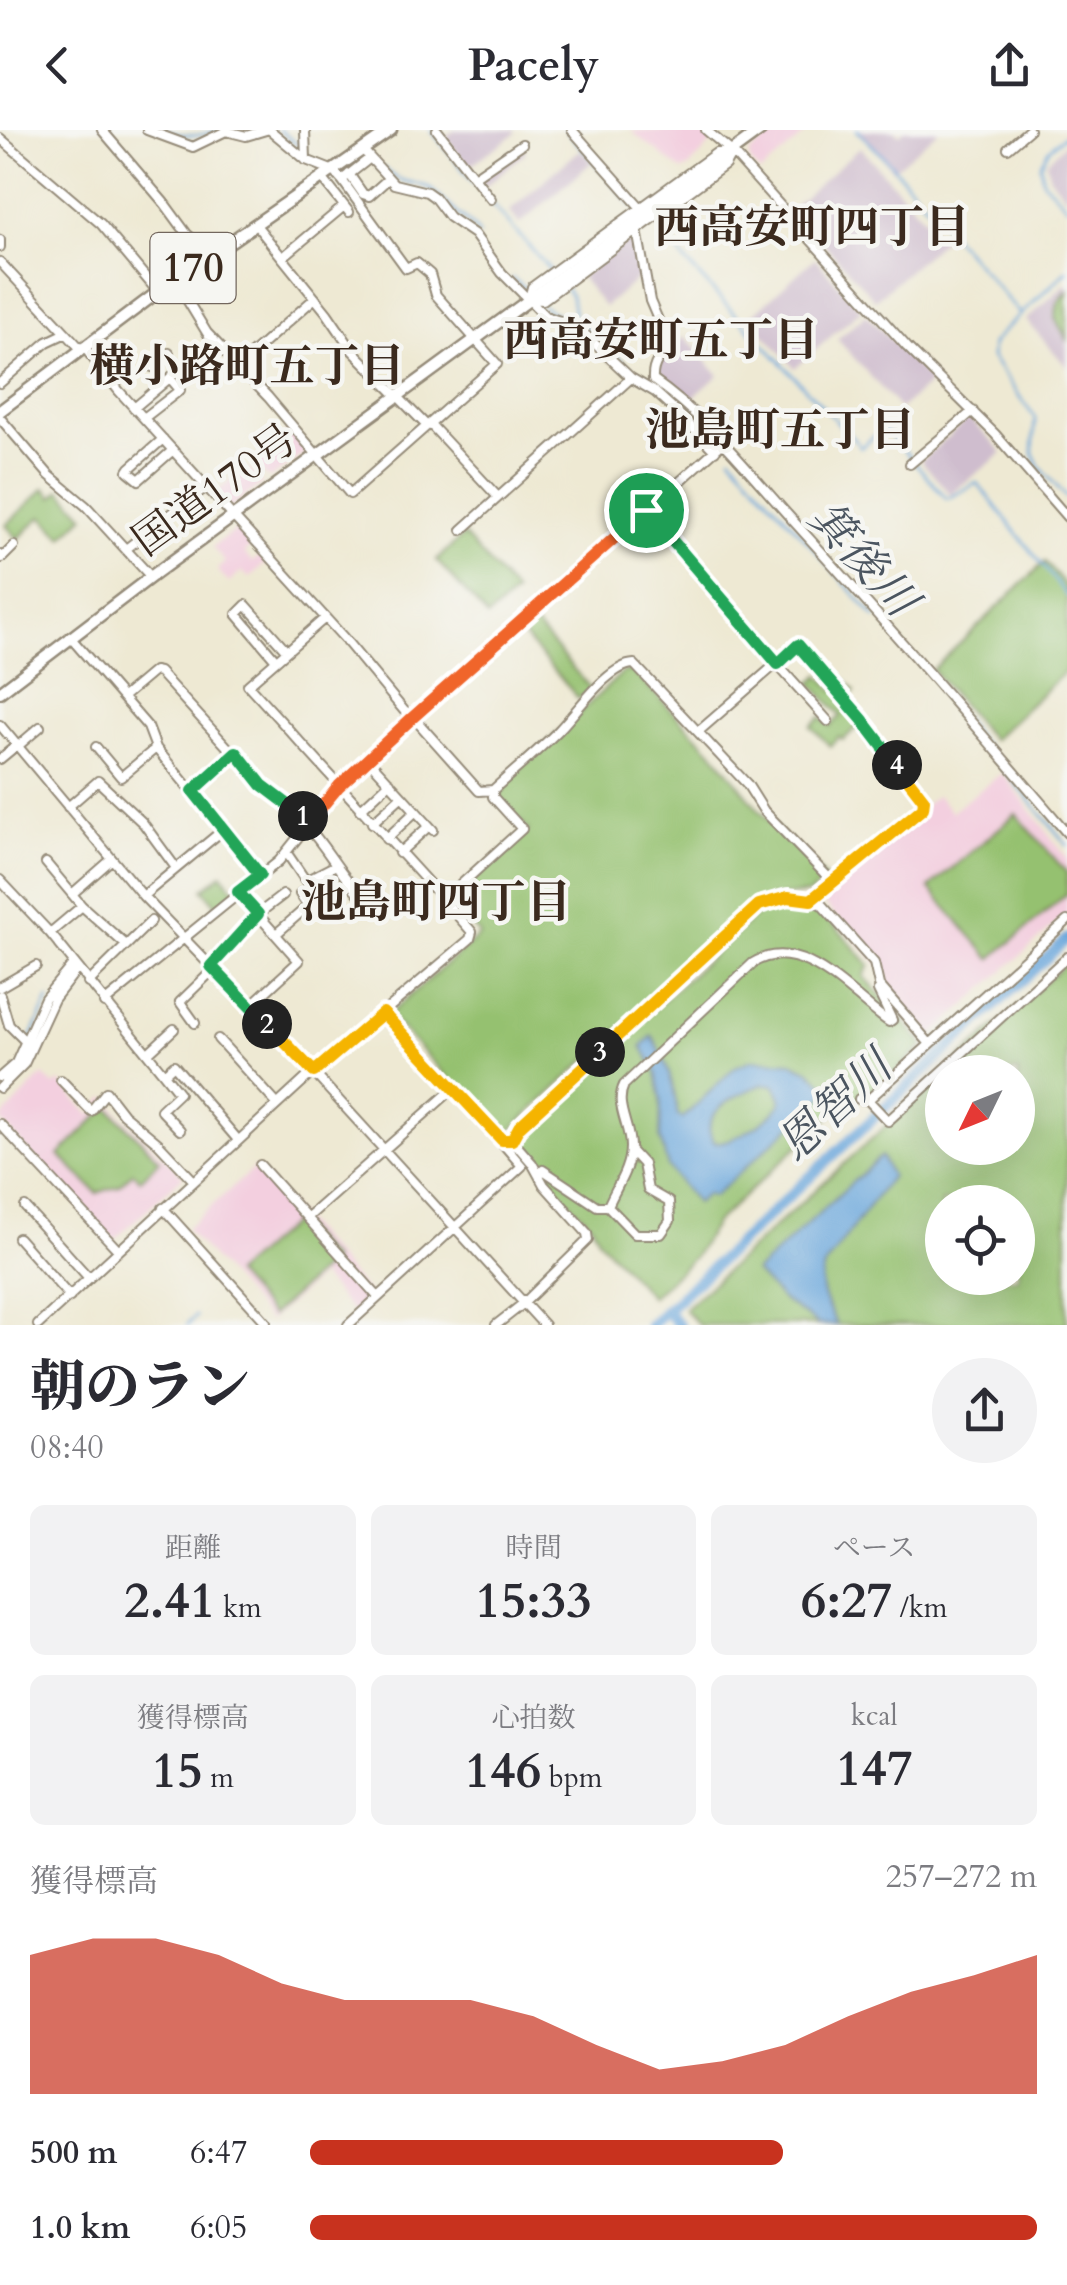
<!DOCTYPE html>
<html lang="ja">
<head>
<meta charset="utf-8">
<style>
	:root { --surface:#fff; --page:#f2f2f3; --text:#2b2b33; --muted:#7c7c81; --accent:#c8321e }
	body { margin:0; font-family:Cardo,"Noto Serif JP",serif; background:var(--page); color:var(--text); height:100vh; display:flex; flex-direction:column; font-size:38px; white-space:nowrap }
	* { box-sizing:border-box; margin:0 }
	p { font-size:32px; color:var(--muted) }
	.icon { flex:none; width:55px; height:55px; fill:none; stroke:currentColor; stroke-width:2; stroke-linecap:round; stroke-linejoin:round }
	.map { position:relative; height:1195px; overflow:hidden }
	.side { display:flex; flex-direction:column; background:var(--surface); flex:1 }
	.side>* { flex:none }
	.needle { width:65px; rotate:227deg }
	.fabs { position:absolute; left:925px; top:925px; display:grid; gap:20px }
	.fabs a { display:grid; place-items:center; width:110px; height:110px; border-radius:50%; background:var(--surface); box-shadow:0 10px 40px #0002; font-size:50px }
	.pin { position:absolute; display:grid; place-items:center; width:85px; height:85px; color:#fff; margin:-42px; border:5px solid #fff; border-radius:50%; box-shadow:0 2px 10px #0007 }
	.km { position:absolute; width:50px; height:50px; margin:-25px; border-radius:50%; background:#222; color:#fff; font-size:28px; line-height:50px; text-align:center }
	.round { display:grid; place-items:center; flex:none; width:105px; height:105px; border-radius:52px; background:var(--page) }
	.overview { display:flex; align-items:center; justify-content:space-between; height:170px; padding:0 30px }
	h1 { font-size:55px; font-weight:800; line-height:75px }
	.figures { display:grid; grid-template-columns:repeat(3,1fr); gap:15px; height:170px; padding:10px 30px }
	.figures div { display:grid; align-content:center; border-radius:15px; background:var(--page); text-align:center }
	.figures b { font-size:50px; font-weight:800 }
	.figures small { font-size:28px; font-weight:400 }
	.figures p { font-size:28px }
	.chart { height:280px; padding:20px 30px }
	.chart p { display:flex; justify-content:space-between }
	.chart svg { width:100%; height:180px; margin-top:10px; fill:var(--accent); opacity:.7 }
	ul { padding:0 30px; list-style:none; font-size:32px }
	li { display:grid; grid-template-columns:160px 120px 1fr; align-items:center; height:75px }
	li i { height:25px; border-radius:12px; background:var(--accent) }
	header { display:flex; justify-content:space-between; align-items:center; height:130px; padding:0 30px; background:var(--surface); font-size:45px; font-weight:800 }
	.map>svg:first-child { display:block }
</style>
</head>
<body>
<header><svg class="icon" aria-label="back" viewBox="0 0 24 24"><path d="M15 5l-7 7 7 7"/></svg>Pacely<svg class="icon" aria-label="share" viewBox="0 0 24 24"><path d="M12 15V3M7 8l5-5 5 5M5 13v7h14v-7"/></svg></header>
<div class="map">
<svg width="1067" height="1195" viewBox="0 0 1067 1195">
	<rect width="100%" height="100%" fill="#f6f6f2"/>
	<filter id="ink" filterUnits="userSpaceOnUse"><feTurbulence type="fractalNoise" baseFrequency=".01" numOctaves="2"/><feDisplacementMap in="SourceGraphic" scale="20" xChannelSelector="R" yChannelSelector="G"/><feConvolveMatrix kernelMatrix="1 2 1 2 8 2 1 2 1" color-interpolation-filters="sRGB"/></filter>
	<filter id="wash" filterUnits="userSpaceOnUse"><feTurbulence type="fractalNoise" baseFrequency=".0048" numOctaves="4" result="noise"/><feDisplacementMap in="SourceGraphic" scale="40" xChannelSelector="R" yChannelSelector="G"/><feGaussianBlur stdDeviation="2.25" result="paint"/><feColorMatrix in="noise" values="0 0 0 0 0 0 0 0 0 0 0 0 0 0 0 0 0 1.4 0 .05"/><feComposite in="paint" operator="in"/></filter>
	<g filter="url(#wash)">
		<rect width="100%" height="100%" fill="#eee9d3"/>
		<!-- built -->
		<path fill="#f3cfdf" d="M702,0L713,11L689,38L682,41L631,1Z
			M780,0H810L760,43L750,31L749,23Z
			M290,300L309,320L270,349L252,333Z
			M247,338L263,353L229,378L215,363Z
			M238,398L253,414L244,423L252,432L263,424L269,430L249,448L242,441L229,453L217,440L225,432L212,417Z
			M1002,643L1067,728V784L929,908L883,854L890,847L822,771V765L937,665L951,682Z
			M43,945L54,956L60,952L91,986L104,968H107L119,984L183,1046L112,1112L0,990Z
			M255,1037L372,1168L354,1184L320,1146L269,1191L186,1099Z"/>
		<!-- industrial -->
		<path fill="#cfbdce" d="M455,0H514L516,3L468,37L445,7Z
			M858,0H894L899,5L904,0H939L893,40Z
			M1067,11V68L1050,48L1046,32Z
			M523,17L526,22L484,57L478,48Z
			M860,17L943,110L875,170L792,78Z
			M580,20L591,33L520,94L509,81Z
			M631,109L635,110L642,145L604,177L580,147Z
			M815,128L861,180L795,238L749,188Z
			M1067,153V237L1026,190Z
			M866,184L931,252L900,279L837,209Z
			M684,206L719,245L686,274L654,247L660,229Z
			M969,288L1003,323L950,364L921,331Z"/>
		<!-- green -->
		<path fill="#95c16f" stroke="#687646" stroke-width="2.5" fill-rule="evenodd" d="M1067,161V209L1055,188L1058,173Z
			M45,358L53,367L61,360L85,386L63,407L42,386L18,409L6,395Z
			M464,405L515,463L488,487L436,430Z
			M1045,432L1067,458V540L992,610L932,540Z
			M529,488L591,559L579,569L517,499Z
			M624,541H633L715,624L758,679L826,749L810,764L771,767L747,780L504,1007L392,889L391,882L480,805L455,776V766L528,700L500,668V657Z
			M820,545L834,560L845,550L855,561L842,573L861,594L843,610L839,607L830,616L811,596L821,587L830,596L841,586L811,553Z
			M1016,684L1067,743V764L991,829L929,758Z
			M222,744L236,761L217,776L203,759Z
			M789,773C826,777 846,809 870,835L864,846L922,912L923,917L882,955L837,980L716,1092L694,1127L651,1167L598,1109L593,1096L550,1054L539,1035L519,1011L520,1003L761,780Z
			M1067,832V1195H699L684,1179L942,945V1018H1018V942H945ZM942,1072H1018V1148H942Z
			M108,977L160,1030L140,1050L133,1042L119,1056L97,1063L59,1025Z
			M295,1090L332,1131L271,1186L234,1144Z"/>
		<!-- water -->
		<path fill="#69a6db" stroke="#52687c" stroke-width="2.5" fill-rule="evenodd" d="M652,906C668,933 674,955 678,986L683,988L735,937L752,930L791,932L809,940L826,956L825,965L713,1067L707,1064L696,1073L668,1037L660,1008L661,969L656,942L642,916ZM764,954L774,955C777,960 781,965 781,970C781,986 728,1015 714,1012C695,982 740,963 764,954Z
			M881,1026L891,1046L824,1137C816,1160 827,1175 837,1195H819L781,1169L755,1142Z"/>
		<g fill="none" stroke-linecap="round" stroke-linejoin="round">
			<!-- stream -->
			<path stroke="#69a6db" stroke-width="2.5" d="M163,0C184,7 197,8 218,0
				M279,0L302,18
				M431,0L474,53
				M566,0L633,76
				M857,0L890,33L1020,184
				M1067,3L1049,19L1040,34L1043,51L1067,76
				M384,38C401,55 407,49 427,57C431,58 477,101 480,105
				M489,71L550,140
				M656,91L684,130L861,317L884,298L947,369L977,353L1067,466
				M1067,141L1002,202L992,214L991,227L1035,288L1033,323L1039,336L1067,368
				M512,148L526,159
				M565,158L571,166L574,187
				M542,175C553,187 565,184 578,191C606,208 623,237 653,253
				M681,277L698,292
				M731,326L876,488
				M940,562L1067,715
				M29,912L49,870
				M187,1195L196,1186"/>
			<!-- river -->
			<path stroke="#69a6db" stroke-width="11" d="M665,1180L679,1195
				M650,1195L1067,809"/>
		</g>
	</g>
	<g filter="url(#ink)">
		<g fill="none" stroke-linecap="round" stroke-linejoin="round">
			<defs>
				<path id="minor" d="M102,0L165,74L187,104L211,125
					M147,0L193,17L226,1L246,6L266,0
					M270,0L306,30L334,41L342,50L370,28
					M305,0L306,30
					M437,0L491,69
					M572,0L641,78
					M706,0L732,22L907,217L995,304L1067,387
					M0,8L101,94L158,162
					M1008,18L1029,0
					M363,20L394,54L427,62L434,67L449,87L474,104L502,143L545,186L577,197L631,248L655,262L676,281L715,321
					M349,44L363,64L369,66L388,49
					M474,47L522,14
					M323,49L349,82
					M256,95L327,183L353,221L427,296
					M637,100L650,171L670,218C659,227 652,234 653,250C708,288 751,345 797,395C889,496 978,599 1067,703
					M0,110V117
					M283,127L343,77
					M0,132L80,218
					M175,150L207,203L268,267L350,364L497,234L436,165L430,144L417,133L406,138L342,50
					M529,169L532,157L716,23L732,22
					M529,169L543,170L725,35L730,26
					M84,217L119,261L343,507L411,589
					M239,235L315,168
					M152,237L169,223
					M0,253L47,212L66,203
					M134,278L178,241
					M0,288L49,345L86,376L151,447
					M144,288L180,260L170,248
					M430,294L497,366
					M163,309L130,338L128,341L139,350L173,320
					M910,334L973,281
					M646,380L740,493L828,591
					M462,400L631,248
					M126,419L206,357
					M0,425L2,428L14,416
					M325,488L248,555L444,770
					M70,507L148,597L156,618L260,745
					M276,530L237,484L246,475L287,521
					M123,567L154,541L159,542L262,655L310,691
					M414,588L479,661L493,660C515,640 538,621 558,601C577,582 608,535 634,534L747,654L764,681L830,749L828,756
					M0,595L143,766L313,942L544,1195
					M699,601L798,515L862,589L924,670L923,678L811,770
					M18,616L40,597
					M96,617L121,647L156,618
					M0,629L17,615
					M369,630L433,700
					M193,661L235,622
					M68,677L98,651L143,693L176,738
					M360,680L390,652
					M372,693L402,666
					M306,695C327,718 340,744 361,766
					M386,709L416,681
					M399,723L429,696
					M46,733L82,776L126,815
					M0,750L50,803L164,944L174,935L238,1010
					M307,750L336,735
					M238,762L299,831L250,876
					M72,764L112,729
					M143,766L223,700
					M50,803L82,776
					M276,804L308,776L300,764L310,757L286,722
					M211,836L258,784L283,765
					M88,853L151,791
					M0,857L36,836
					M0,865L9,895L29,915
					M104,873L279,731L339,656L723,313
					M195,893L180,872L214,839
					M218,909L277,974
					M148,923L174,899
					M164,944L179,963L161,980L180,1000
					M0,947L16,933L45,868L73,834
					M61,950L91,981L106,962L123,984L158,1013L193,1050
					M0,958L24,934L54,869L77,839
					M859,969L868,970L888,991L1067,827
					M868,970L1067,791
					M0,994L118,1120
					M260,1035L378,1167
					M543,1040L597,1076H608L635,1104H661L670,1091L669,1072L648,1060L643,1034L630,1020
					M608,1076C616,1057 630,1039 630,1017C630,995 614,975 624,955L753,833C801,803 852,867 889,892L892,890L878,861
					M25,1077L89,1148
					M163,1078L266,1192
					M308,1087L454,958
					M18,1108L70,1167
					M38,1195L313,942L470,809L472,802L444,770L522,699L493,667V660
					M348,1195L522,1036L462,966L435,941L383,883
					M496,1195L524,1173L588,1110L587,1103L544,1055L532,1033L512,1010L515,1001L759,775L788,767L821,774L874,833L879,855L930,914"/>
				<path id="highway" d="M0,281L158,162L391,0
					M0,562L156,443L761,0"/>
			</defs>
			<!-- minor casing -->
			<use href="#minor" stroke="#948a78" stroke-width="12"/>
			<!-- highway casing -->
			<use href="#highway" stroke="#948a78" stroke-width="15"/>
			<!-- minor -->
			<use href="#minor" stroke="#fff" stroke-width="8"/>
			<!-- highway -->
			<use href="#highway" stroke="#fff" stroke-width="10"/>
		</g>
	</g>
	<g fill="none" stroke-linecap="round" stroke-linejoin="round" filter="url(#ink)">
		<defs>
			<path id="split-1" d="M303,686L310,691L339,656L411,589L646,380"/>
			<path id="split-2" d="M267,894L211,836L258,784L238,762L260,745L193,661L236,622L262,655L303,686"/>
			<path id="split-3" d="M267,894L314,942L383,883L502,1010H512L519,997L600,922"/>
			<path id="split-4" d="M600,922L759,775L788,767L811,770L923,678L924,670L897,635"/>
			<path id="split-5" d="M646,380L778,534L798,515L862,589L897,635"/>
		</defs>
		<!-- split-1 casing -->
		<use href="#split-1" stroke="#fff" stroke-width="20"/>
		<!-- split-2 casing -->
		<use href="#split-2" stroke="#fff" stroke-width="20"/>
		<!-- split-3 casing -->
		<use href="#split-3" stroke="#fff" stroke-width="20"/>
		<!-- split-4 casing -->
		<use href="#split-4" stroke="#fff" stroke-width="20"/>
		<!-- split-5 casing -->
		<use href="#split-5" stroke="#fff" stroke-width="20"/>
		<!-- split-1 -->
		<use href="#split-1" stroke="#f0652b" stroke-width="12"/>
		<!-- split-2 -->
		<use href="#split-2" stroke="#22a559" stroke-width="12"/>
		<!-- split-3 -->
		<use href="#split-3" stroke="#f5b400" stroke-width="12"/>
		<!-- split-4 -->
		<use href="#split-4" stroke="#f5b400" stroke-width="12"/>
		<!-- split-5 -->
		<use href="#split-5" stroke="#22a559" stroke-width="12"/>
	</g>
	<g text-anchor="middle" dominant-baseline="central" stroke-width="9" stroke-linejoin="round" paint-order="stroke">
		<!-- shield labels -->
		<rect fill="#f6f6f2" stroke="#73675e" stroke-width="2.5" x="150.5" y="103" width="85" height="70" rx="8"/>
		<g font-size="40" font-weight="bold" fill="#3b2a1e">
			<text x="193" y="138">170</text>
		</g>
		<!-- street labels -->
		<g font-size="42" fill="#3b2a1e" stroke="#f6f6f2">
			<text transform="translate(215 360) rotate(-36)">国道170号</text>
		</g>
		<!-- neighbourhood labels -->
		<g font-size="45" font-weight="bold" fill="#3b2a1e" stroke="#f6f6f2">
			<text x="812" y="97">西高安町四丁目</text>
			<text x="661" y="210">西高安町五丁目</text>
			<text x="247" y="236">横小路町五丁目</text>
			<text x="780" y="300">池島町五丁目</text>
			<text x="436" y="772">池島町四丁目</text>
		</g>
		<!-- water labels -->
		<g font-size="45" font-style="italic" fill="#4b5560" stroke="#f6f6f2">
			<text transform="translate(863 429) rotate(48)">箕後川</text>
			<text transform="translate(835 976) rotate(-43)">恩智川</text>
		</g>
	</g>
</svg>
<div class="fabs">
<a><svg class="needle" viewBox="-14 -14 28 28"><path d="M0-13l5 13h-10z" fill="#e53935"/><path d="M0 13l5-13h-10z" fill="#7c7c81"/></svg></a>
<a><svg class="icon" aria-label="locate" viewBox="0 0 24 24"><circle cx="12" cy="12" r="6"/><path d="M12 2v4M12 18v4M2 12h4M18 12h4"/></svg></a>
</div>
<div class="pin" style="left:646px;top:380px;background:#1e9e55"><svg class="icon" aria-label="arrive" viewBox="0 0 24 24"><path d="M6 21V4h12l-3 4 3 4H6"/></svg></div>
<b class="km" style="left:303px;top:686px">1</b>
<b class="km" style="left:267px;top:894px">2</b>
<b class="km" style="left:600px;top:922px">3</b>
<b class="km" style="left:897px;top:635px">4</b>
</div>
<section class="side">
<div class="overview"><div><h1>朝のラン</h1><p>08:40</p></div><a class="round"><svg class="icon" aria-label="share" viewBox="0 0 24 24"><path d="M12 15V3M7 8l5-5 5 5M5 13v7h14v-7"/></svg></a></div>
<div class="figures">
<div><p>距離</p><b>2.41<small> km</small></b></div>
<div><p>時間</p><b>15:33</b></div>
<div><p>ペース</p><b>6:27<small> /km</small></b></div>
</div>
<div class="figures">
<div><p>獲得標高</p><b>15<small> m</small></b></div>
<div><p>心拍数</p><b>146<small> bpm</small></b></div>
<div><p>kcal</p><b>147</b></div>
</div>
<div class="chart"><p><span>獲得標高</span>257–272 m</p>
<svg viewBox="0 0 160 44" preserveAspectRatio="none"><path d="M0 44V10L10 6L20 6L30 10L40 17L50 21L60 21L70 21L80 25L90 32L100 38L110 36L120 32L130 25L140 19L150 15L160 10V44z"/></svg>
</div>
<ul>
<li><b>500 m</b>6:47<i style="width:65%"></i></li>
<li><b>1.0 km</b>6:05<i style="width:100%"></i></li>
</ul>
</section>
</body>
</html>
